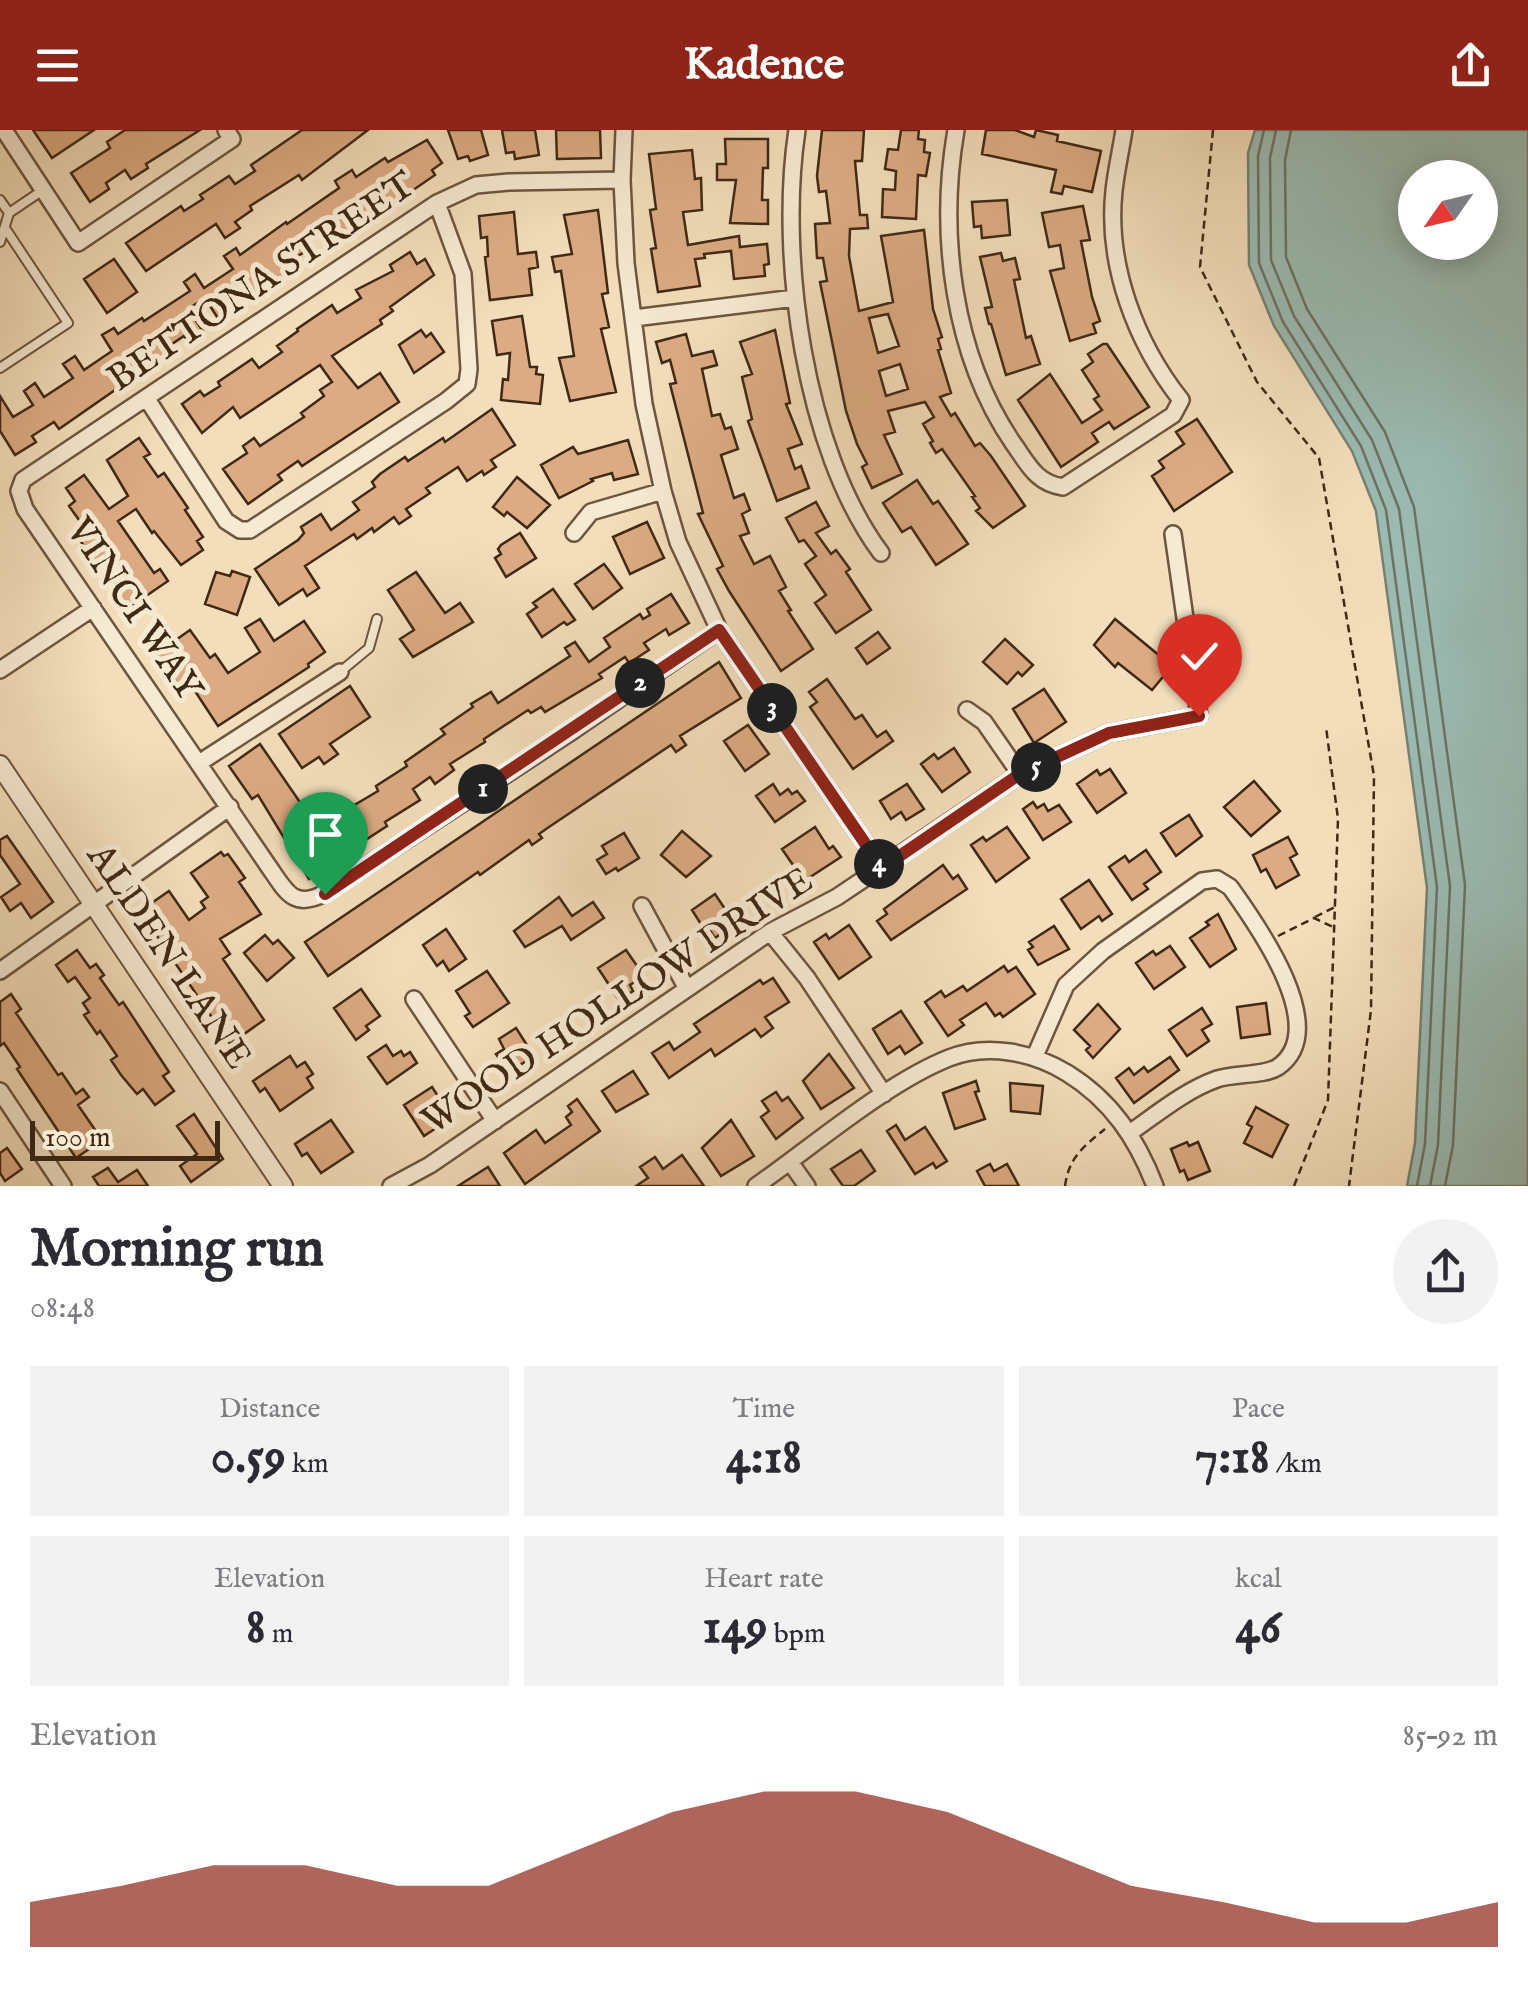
<!DOCTYPE html>
<html lang="en">
<head>
<meta charset="utf-8">
<style>
	:root { --surface:#fff; --page:#f2f2f3; --text:#2b2b33; --muted:#7c7c81; --accent:#8f2418 }
	body { margin:0; font-family:"IM FELL English",serif; background:var(--page); color:var(--text); height:100vh; display:flex; flex-direction:column; font-size:38px; white-space:nowrap }
	* { box-sizing:border-box; margin:0 }
	p { font-size:32px; color:var(--muted) }
	.icon { flex:none; width:55px; height:55px; fill:none; stroke:currentColor; stroke-width:2; stroke-linecap:round; stroke-linejoin:round }
	.map { position:relative; height:1056px; overflow:hidden }
	.sheet { display:flex; flex-direction:column; background:var(--surface); flex:1 }
	.sheet>* { flex:none }
	.needle { width:65px; rotate:236deg }
	.tools { position:absolute; left:1398px; top:30px; display:grid; gap:20px }
	.tools a { display:grid; place-items:center; width:100px; height:100px; border-radius:50%; background:var(--surface); box-shadow:0 5px 25px #0003; font-size:50px }
	.scale { position:absolute; left:30px; bottom:25px; width:190px; box-sizing:border-box; padding-left:10px; border:5px solid #402914; border-top:0; font-size:28px; line-height:35px; white-space:nowrap; color:#402914; -webkit-text-stroke:8px #f7ead3; paint-order:stroke }
	.pin { position:absolute; display:grid; place-items:center; width:85px; height:85px; color:#fff; margin:-102px -42px; border-radius:50% 50% 50% 0; rotate:-45deg; box-shadow:0 0 10px #0007 }
	.pin .icon { rotate:45deg }
	.km { position:absolute; width:50px; height:50px; margin:-25px; border-radius:50%; background:#222; color:#fff; font-size:28px; line-height:50px; text-align:center }
	.round { display:grid; place-items:center; flex:none; width:105px; height:105px; border-radius:52px; background:var(--page) }
	.head { display:flex; align-items:center; justify-content:space-between; height:170px; padding:0 30px }
	h1 { font-size:55px; font-weight:700; line-height:75px }
	.metrics { display:grid; grid-template-columns:repeat(3,1fr); gap:15px; height:170px; padding:10px 30px }
	.metrics div { display:grid; align-content:center; border-radius:0px; background:var(--page); text-align:center }
	.metrics b { font-size:50px; font-weight:700 }
	.metrics small { font-size:28px; font-weight:400 }
	.metrics p { font-size:28px }
	.chart { height:280px; padding:20px 30px }
	.chart p { display:flex; justify-content:space-between }
	.chart svg { width:100%; height:180px; margin-top:10px; fill:var(--accent); opacity:.7 }
	header { display:flex; justify-content:space-between; align-items:center; height:130px; padding:0 30px; background:var(--accent); color:#fff; font-size:45px; font-weight:700 }
	.map>svg:first-child { display:block }
</style>
</head>
<body>
<header><svg class="icon" aria-label="menu" viewBox="0 0 24 24"><path d="M4 6h16M4 12h16M4 18h16"/></svg>Kadence<svg class="icon" aria-label="share" viewBox="0 0 24 24"><path d="M12 15V3M7 8l5-5 5 5M5 13v7h14v-7"/></svg></header>
<div class="map">
<svg width="1528" height="1056" viewBox="0 0 1528 1056">
	<rect width="100%" height="100%" fill="#f3debb"/>
	<filter id="stains"><feTurbulence type="fractalNoise" baseFrequency=".002" numOctaves="4"/><feColorMatrix values="0 0 0 0 .2 0 0 0 0 .09 0 0 0 0 .02 0 0 0 .5 -.17"/></filter>
	<radialGradient id="worn" r=".72"><stop offset=".6" stop-color="#630" stop-opacity="0"/><stop offset="1" stop-color="#630" stop-opacity=".3"/></radialGradient>
	<!-- water -->
	<path fill="#9bbcb4" stroke="#778174" stroke-width="2.5" fill-rule="evenodd" d="M1255,0H1528V1056H1407L1415,1013L1427,758L1376,381L1352,321L1274,196L1249,135L1248,23ZM1415,48H1480V112H1415Z"/>
	<g fill="none" stroke-linecap="round" stroke-linejoin="round">
		<!-- shore -->
		<path stroke="#6e7264" stroke-width="2.5" d="M1264,0L1258,26L1259,133L1283,192L1361,316L1386,380L1437,757L1425,1014L1417,1056
			M1276,0L1270,28L1271,130L1294,186L1372,310L1399,379L1450,756L1438,1015L1430,1056
			M1291,0L1285,30L1286,127L1307,179L1385,302L1414,377L1465,755L1453,1015L1445,1056"/>
	</g>
	<!-- building -->
	<path fill="#dcab83" stroke="#402914" stroke-width="2.5" fill-rule="evenodd" d="M33,0H94L52,28Z
		M125,0H200L146,34L148,38L131,49L125,40L106,53L109,59L90,72L71,43L110,18L107,12Z
		M302,0H368L302,50L299,45L250,76L252,80L235,92L240,98L225,108L216,94L146,141L126,113L181,76L184,81L203,69L200,65L229,46L235,54L255,41L251,35Z
		M448,0H481L488,25L470,31L468,26L458,29Z
		M502,0H535L539,25L515,29L514,22L506,23Z
		M556,0H600L601,28L557,29Z
		M822,0H864L862,31H855L860,85H867L868,98L850,99L849,126L859,181L893,172L881,106L924,100L933,179L942,207L938,209L941,219L938,220L951,263L940,267L951,286L955,283L975,316L980,313L991,326L1025,376L993,398L976,381L980,378L972,367L975,366L942,319L936,323L930,313L933,311L923,294L934,287L925,272L888,281L895,302L884,305L902,344L872,358L862,337L867,334L857,314L846,281L820,152L827,151L823,128H817L815,94L830,93L826,61L819,62L817,46ZM888,184L899,216L878,223L869,188ZM900,234L908,259L886,266L879,241Z
		M901,0H919L918,9L925,10L924,22L930,23L926,46L918,45L916,89L882,87L883,59L895,60L896,41L885,39L888,19L898,20Z
		M986,0H1015L1034,7L1036,0L1058,5L1057,11L1101,21L1092,62L1064,56L1062,64L1051,62L1056,40L982,24Z
		M725,9H768V38H763L762,70H768V94L730,93L736,50H717V34H726Z
		M427,10L442,33L432,40L435,45L335,114L324,97L300,112L306,121L282,136L288,145L219,190L205,168L188,179L203,201L188,211L184,206L163,220L166,225L123,251L125,253L59,299L54,292L32,306L36,312L15,325L0,301V266L13,287L33,275L24,261L35,253L44,267L73,248L63,234L75,226L84,240L112,221L102,205L114,198L118,204L142,188L144,191L190,161L184,152L195,144L204,158L233,139L224,126L236,118L240,125L286,92L287,94L339,58L335,51L352,40L356,47L385,28L388,32Z
		M692,20L695,49L701,48L702,80L683,82L688,115L739,106L740,117L767,114L769,134L764,135L765,146L734,149L731,121L704,124L705,128L695,129L700,156L658,162L651,119L656,118L650,80L656,79L649,24Z
		M1007,70L1010,105L982,108L981,96L974,97L972,72Z
		M1083,76L1090,110L1081,111L1092,167L1100,191L1093,194L1096,203L1070,211L1050,141L1064,138L1060,115L1049,117L1042,83Z
		M598,80L608,163L602,164L609,197L601,199L616,262L570,271L559,228L574,226L561,141L555,142L552,127L572,124L564,85Z
		M514,82L518,124L536,122L538,137L529,139L532,165L490,170L485,127L488,126L487,107L481,108L479,86Z
		M410,122L417,134L425,129L434,145L390,177L393,181L380,190L382,194L332,226L358,258L380,243L399,272L302,336L298,331L278,345L282,350L248,374L223,339L247,323L243,316L254,308L260,316L304,287L301,283L324,266L320,260L332,252L320,235L240,288L233,277L202,303L182,274L200,261L204,266L220,256L218,252L252,229L259,238L282,222L277,216L298,201L297,199L332,175L337,183L361,168L356,160L393,141L390,135Z
		M1001,123L1003,131L1015,128L1020,149L1014,150L1026,208L1031,206L1040,234L1006,245L991,194H989L985,178L992,177L980,127Z
		M114,129L137,162L107,183L84,149Z
		M522,186L530,237H537L536,244L543,245L540,274L501,270L503,249L508,250L510,223L497,225L492,191Z
		M421,200L426,207L431,203L444,222L414,243L399,215Z
		M775,200L790,273L786,274L802,314L788,319L795,339L801,336L809,358L777,371L748,291L752,289L742,247L752,244L740,212Z
		M686,204L692,226L713,221L717,235L702,239L712,286L720,284L725,299L731,297L738,319L721,325L734,368L744,364L750,380L742,384L749,403L740,406L754,434L770,426L786,457L779,461L791,480L788,481L813,519L781,541L729,461L717,439L723,436L698,384L703,383L670,254L676,253L670,230L662,233L656,212Z
		M1103,214H1107L1149,277L1114,299L1109,292L1092,303L1098,312L1061,337L1018,270L1050,244L1082,293L1102,280L1094,269L1099,266L1082,240L1093,232L1088,224Z
		M492,279L515,315L491,330L496,337L484,345L482,341L467,351L458,337L426,358L430,363L406,379L411,386L399,394L394,387L374,402L372,398L357,409L354,404L305,436L319,458L307,466L303,459L279,475L255,439L298,410L304,403L301,397L321,384L331,400L359,380L353,372L375,357L372,352L380,344L405,327L408,331L443,308L445,312Z
		M1197,289L1232,342L1174,381L1152,346L1164,338L1159,331L1184,314L1176,302Z
		M139,308L150,324L144,327L158,347L164,343L188,378L185,380L203,407L197,411L203,420L181,435L154,401L152,403L136,379L118,391L154,443L160,439L168,451L127,479L75,403L84,397L69,376L75,371L66,358L84,345L109,379L128,366L107,330Z
		M628,310L638,344L614,350L612,343L591,349L593,351L559,368L541,335L573,317L578,324Z
		M517,347L550,375L527,398L507,382L504,386L493,377Z
		M917,350L933,374L938,371L968,414L936,435L911,397L902,402L883,373Z
		M816,372L829,396L816,403L831,424L836,420L850,439L846,442L871,480L836,503L815,473L826,465L805,434L816,426L804,410L799,412L786,388Z
		M647,392L664,428L630,444L613,407Z
		M520,403L536,428L506,447L495,428L501,424L498,419L501,415Z
		M604,434L622,458L593,479L575,454Z
		M232,441L250,447L237,485L205,474L216,442L230,446Z
		M416,442L445,483L460,473L473,492L413,527L400,509L414,500L388,460Z
		M553,459L575,490L567,495L564,492L542,507L527,484L537,477L533,473Z
		M671,464L689,493L669,505L666,499L644,513L649,520L629,533L625,527L599,544L602,548L545,582L541,577L531,583L528,580L484,609L485,612L450,634L454,640L435,654L430,647L413,659L420,670L385,692L387,696L367,709L363,704L340,718L345,725L309,749L258,665L252,669L229,636L260,614L317,697L378,661L376,656L407,636L405,632L445,604L441,599L473,577L471,574L491,562L498,573L570,526L565,518L575,512L589,532L610,517L604,508L640,484L643,489L650,485L647,479Z
		M260,489L274,511L304,491L325,522L308,534L309,537L218,596L189,552L180,558L156,524L190,500L210,528L215,524L228,543L260,522L245,498Z
		M1115,489L1172,536L1152,560L1118,533L1115,537L1094,515Z
		M878,502L890,518L867,534L856,518Z
		M1005,509L1033,535L1022,546L1018,542L1007,554L983,532Z
		M719,532L741,568L680,606L686,615L676,622L671,615L549,697L539,704L542,708L532,715L529,710L480,745L478,742L328,846L305,812Z
		M827,549L855,589L862,585L877,607L886,601L893,611L853,639L810,577L817,572L809,562Z
		M350,556L370,587L330,614L338,624L324,634L319,627L302,638L279,604Z
		M1044,559L1066,592L1034,613L1013,579Z
		M748,595L769,624L745,641L724,611Z
		M954,618L970,642L942,662L921,634L934,624L938,629Z
		M1110,639L1126,663L1097,683L1077,654L1097,640L1100,645Z
		M1254,651L1280,681L1251,706L1224,677Z
		M773,654L780,665L788,659L792,664L797,661L805,671L775,692L756,666Z
		M907,654L924,679L906,690L901,682L891,689L880,671Z
		M1033,672L1037,678L1044,674L1048,681L1059,675L1071,692L1043,710L1023,679Z
		M1189,685L1202,706L1176,726L1161,703Z
		M815,697L829,719L833,716L841,727L804,751L782,719Z
		M1007,697L1029,728L996,752L971,715L983,707L986,711Z
		M682,701L711,726L686,747L661,725Z
		M624,703L639,728L618,741L616,738L606,744L597,730L607,724L602,716Z
		M7,706L53,772L31,788L21,773L10,781L1,767L20,754L0,725V710Z
		M1288,707L1297,724L1290,728L1299,745L1276,758L1266,739L1261,742L1253,725Z
		M1146,720L1161,742L1144,754L1148,759L1132,770L1109,737L1125,726L1129,732Z
		M221,722L224,726L228,724L245,748L239,752L261,784L220,809L230,824L223,829L264,890L230,914L140,781L169,761L189,790L205,778L201,772L208,767L191,743Z
		M943,735L953,749L958,745L967,759L891,810L877,791L887,784L884,779Z
		M1089,750L1112,784L1102,791L1099,786L1081,799L1061,769Z
		M715,764L735,794L715,808L709,799L706,802L692,780Z
		M559,767L572,786L593,772L604,788L571,810L562,796L525,817L514,801Z
		M1218,784L1236,819L1210,837L1190,808L1209,795L1206,792Z
		M849,795L871,827L839,849L814,812L826,804L829,809Z
		M1054,796L1069,819L1038,835L1028,820L1033,817L1029,812Z
		M446,799L466,829L449,841L443,831L437,836L423,815Z
		M265,805L273,814L278,810L294,828L267,851L244,823Z
		M1170,816L1185,837L1154,859L1136,833L1153,821L1156,825Z
		M77,820L90,838L96,834L104,845L100,848L119,875L123,872L169,942L163,946L174,961L155,975L143,959L137,964L121,945L111,930L117,926L100,901L97,904L84,885L89,882L83,873L90,868L75,847L68,852L56,835Z
		M626,820L644,846L630,855L633,861L619,870L598,838Z
		M1004,836L1008,842L1016,837L1035,864L1003,887L1000,883L995,886L986,873L960,890L964,895L948,906L925,872L941,861L945,867L963,856L967,861Z
		M487,841L509,873L473,897L465,886L470,883L456,861Z
		M773,848L789,872L765,887L773,898L761,907L755,899L715,926L711,919L669,948L652,923L669,912L674,920L700,902L694,894L760,850L763,854Z
		M361,859L380,886L366,896L369,900L356,910L334,878Z
		M11,864L21,879L16,883L58,945L62,943L76,964L83,959L89,967L78,975L102,1010L76,1028L17,939L20,937L4,913L0,916V872Z
		M1266,873L1270,904L1241,908L1237,877Z
		M1098,874L1120,899L1093,928L1086,920L1090,916L1074,900Z
		M1202,878L1212,894L1202,900L1209,911L1187,926L1169,900Z
		M901,881L922,913L905,924L900,916L888,924L873,899Z
		M516,898L534,926L503,946L496,934L501,931L496,924L504,919L499,909Z
		M386,915L393,926L401,921L404,926L410,922L417,933L387,954L368,927Z
		M829,924L854,958L821,979L803,951Z
		M290,926L297,937L305,932L313,944L307,948L313,958L280,981L265,958L260,962L253,951Z
		M1170,927L1179,940L1134,973L1116,948L1129,938L1134,945L1144,937L1148,942Z
		M633,941L648,964L616,982L602,961Z
		M976,951L979,961L975,962L985,989L955,999L943,963Z
		M1010,953L1043,956L1040,984L1011,981Z
		M432,957L445,977L440,980L447,991L424,1006L404,975Z
		M776,962L782,971L788,967L803,988L776,1009L761,987L769,981L762,971Z
		M577,969L600,1001L525,1054L504,1023L536,1000L545,1013L571,995L566,987L572,982L568,976Z
		M1256,977L1288,995L1272,1027L1244,1013L1252,997L1247,994Z
		M194,984L223,1029L191,1052L180,1036L197,1024L177,996Z
		M331,990L353,1022L321,1043L307,1023L302,1026L295,1014Z
		M731,990L754,1026L721,1046L702,1018Z
		M896,995L905,1010L925,997L947,1031L936,1038L933,1033L915,1044L887,1001Z
		M1187,1012L1189,1016L1198,1012L1210,1041L1188,1050L1184,1040L1180,1042L1171,1019Z
		M7,1018L22,1039L5,1051L0,1043V1023Z
		M861,1020L875,1041L854,1056H843L831,1039Z
		M682,1025L704,1056H636L648,1048L640,1037L655,1027L663,1039Z
		M990,1034L994,1041L1007,1034L1019,1056H985L977,1041Z
		M488,1037L500,1056H458Z
		M108,1038L118,1052L137,1040L148,1056H99L93,1047Z"/>
	<g fill="none" stroke-linecap="round" stroke-linejoin="round">
		<defs>
			<path id="service" d="M0,70L9,83
				M0,112L9,83L43,60
				M0,238L68,193L5,98
				M340,542L369,518L377,489"/>
			<path id="minor" d="M4,0L78,113L232,9L226,0
				M624,0L622,50L626,133L644,274L663,361L678,412L719,500L882,738
				M797,0C778,125 804,320 881,423
				M956,0C938,104 953,225 1013,313C1028,334 1036,353 1063,357L1173,285L1181,270C1136,213 1106,135 1114,61C1116,41 1121,20 1124,0
				M622,50L509,52L476,55L437,73L23,350L19,361L25,379L269,737C286,761 293,780 325,763L568,604L719,500
				M634,188L795,168
				M147,269L226,391L240,400H250L446,271L467,254L469,239L463,144L437,73
				M574,403L591,382L663,361
				M0,540L93,478
				M967,580L984,592L1020,644
				M199,633L340,542
				M642,776L687,859
				M770,802L807,848L884,964
				M0,841L230,677
				M414,869L495,991
				M1035,926L1066,855L1103,821L1202,751L1217,749L1230,757C1255,792 1333,899 1278,937C1264,946 1235,943 1217,949C1186,960 1158,983 1131,1002
				M0,961L63,1056
				M790,1032L807,1056
				M391,1056L430,1035L770,802L837,767L1020,644L1109,603L1199,586L1173,404
				M756,1056C812,1017 886,953 949,928C987,913 1033,922 1067,943C1111,970 1137,1009 1155,1056"/>
			<path id="tertiary" d="M0,635L283,1056"/>
		</defs>
		<!-- service casing -->
		<use href="#service" stroke="#6d563e" stroke-width="12"/>
		<!-- minor casing -->
		<use href="#minor" stroke="#6d563e" stroke-width="20"/>
		<!-- tertiary casing -->
		<use href="#tertiary" stroke="#6d563e" stroke-width="22"/>
		<!-- path -->
		<path stroke="#402914" stroke-width="2.5" stroke-dasharray="8 5" stroke-linecap="butt" d="M1213,0L1200,137L1257,252L1319,328L1374,646L1371,880L1349,1056
			M1315,787L1335,777
			M1278,806L1314,788L1333,797
			M1065,1056C1069,1027 1083,1017 1105,999
			M1294,1056L1328,970L1338,689L1326,597"/>
		<!-- service -->
		<use href="#service" stroke="#f7ead3" stroke-width="8"/>
		<!-- minor -->
		<use href="#minor" stroke="#f7ead3" stroke-width="15"/>
		<!-- tertiary -->
		<use href="#tertiary" stroke="#f7ead3" stroke-width="18"/>
	</g>
	<g fill="none" stroke-linecap="round" stroke-linejoin="round">
		<defs>
			<path id="route" d="M325,764L719,500L882,738L1020,644L1109,603L1199,586"/>
		</defs>
		<!-- route casing -->
		<use href="#route" stroke="#fff" stroke-width="20"/>
		<!-- route -->
		<use href="#route" stroke="#8f2418" stroke-width="12"/>
	</g>
	<g text-anchor="middle" dominant-baseline="central" stroke-width="10" stroke-linejoin="round" paint-order="stroke">
		<!-- street labels -->
		<g font-size="38" fill="#402914" stroke="#f7ead3">
			<text transform="translate(262 153) rotate(-34)">BETTONA STREET</text>
			<text transform="translate(133 480) rotate(56)">VINCI WAY</text>
			<text transform="translate(168 827) rotate(56)">ALDEN LANE</text>
			<text transform="translate(618 872) rotate(-33)">WOOD HOLLOW DRIVE</text>
		</g>
	</g>
	<rect width="100%" height="100%" filter="url(#stains)"/>
	<rect width="100%" height="100%" fill="url(#worn)"/>
</svg>
<div class="tools">
<a><svg class="needle" viewBox="-14 -14 28 28"><path d="M0-13l5 13h-10z" fill="#e53935"/><path d="M0 13l5-13h-10z" fill="#7c7c81"/></svg></a>
</div>
<div class="scale">100 m</div>
<div class="pin" style="left:325px;top:764px;background:#1e9e55"><svg class="icon" aria-label="arrive" viewBox="0 0 24 24"><path d="M6 21V4h12l-3 4 3 4H6"/></svg></div>
<div class="pin" style="left:1199px;top:586px;background:#d93025"><svg class="icon" aria-label="check" viewBox="0 0 24 24"><path d="M5 12l5 5 9-10"/></svg></div>
<b class="km" style="left:483px;top:659px">1</b>
<b class="km" style="left:640px;top:553px">2</b>
<b class="km" style="left:772px;top:578px">3</b>
<b class="km" style="left:879px;top:734px">4</b>
<b class="km" style="left:1036px;top:637px">5</b>
</div>
<section class="sheet">
<div class="head"><div><h1>Morning run</h1><p>08:48</p></div><a class="round"><svg class="icon" aria-label="share" viewBox="0 0 24 24"><path d="M12 15V3M7 8l5-5 5 5M5 13v7h14v-7"/></svg></a></div>
<div class="metrics">
<div><p>Distance</p><b>0.59<small> km</small></b></div>
<div><p>Time</p><b>4:18</b></div>
<div><p>Pace</p><b>7:18<small> /km</small></b></div>
</div>
<div class="metrics">
<div><p>Elevation</p><b>8<small> m</small></b></div>
<div><p>Heart rate</p><b>149<small> bpm</small></b></div>
<div><p>kcal</p><b>46</b></div>
</div>
<div class="chart"><p><span>Elevation</span>85–92 m</p>
<svg viewBox="0 0 160 44" preserveAspectRatio="none"><path d="M0 44V33L10 29L20 24L30 24L40 29L50 29L60 20L70 11L80 6L90 6L100 11L110 20L120 29L130 33L140 38L150 38L160 33V44z"/></svg>
</div>
</section>
</body>
</html>
